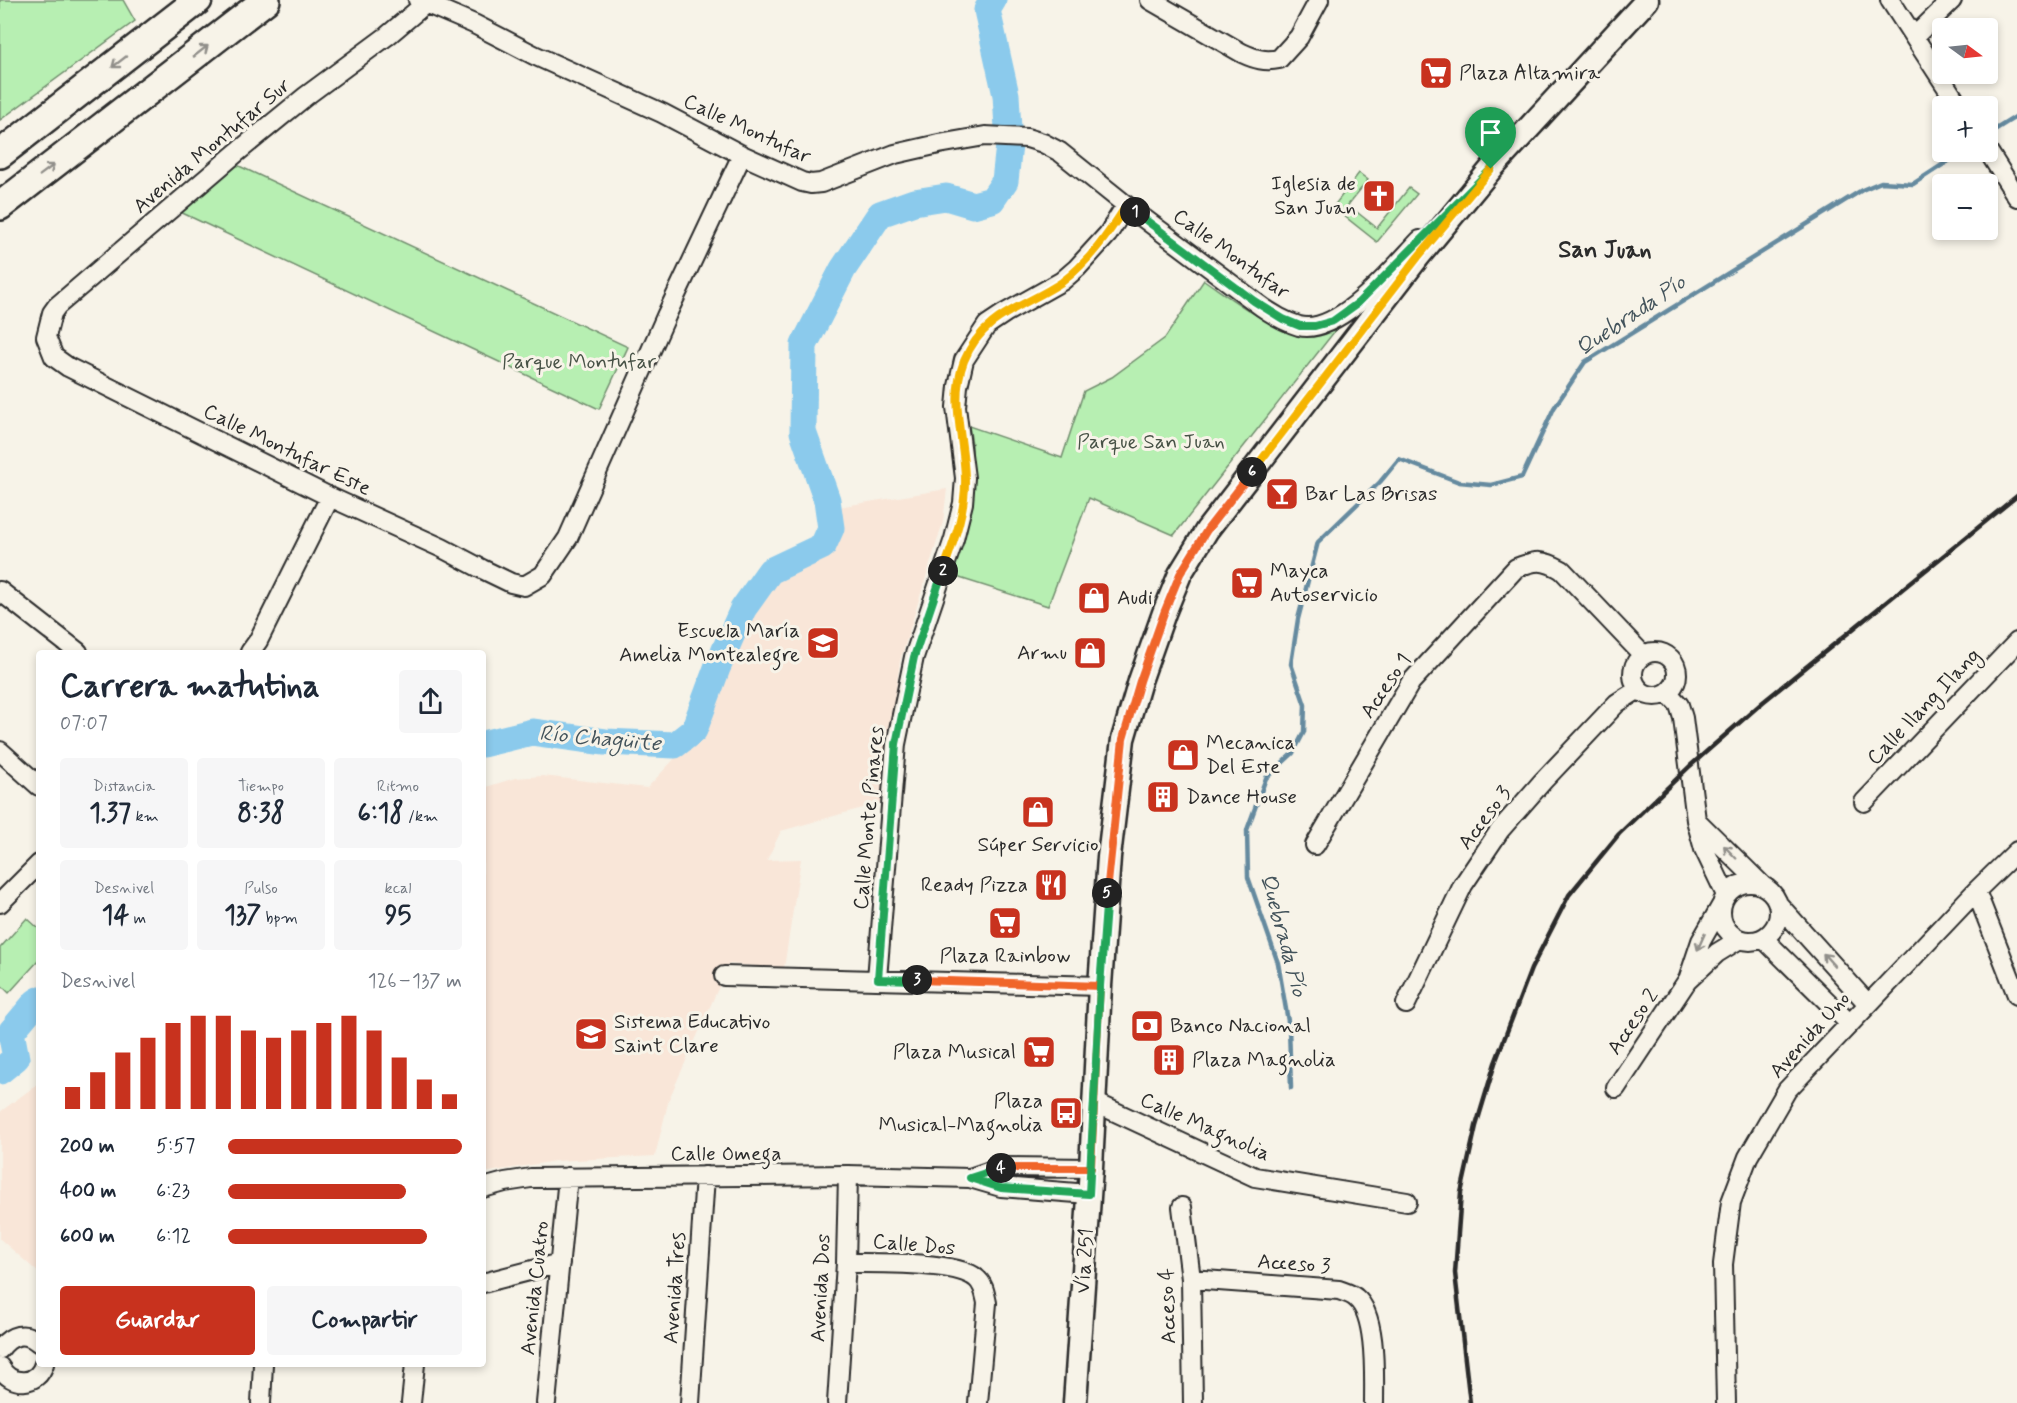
<!DOCTYPE html>
<html lang="es">
<head>
<meta charset="utf-8">
<style>
	:root { --surface:#fff; --page:#f6f6f7; --text:#1f2937; --muted:#747a83; --accent:#c8321e }
	body { margin:0; font-family:Mynerve,sans-serif; background:var(--page); color:var(--text); height:100vh; display:flex; flex-direction:column; font-size:22px; white-space:nowrap }
	* { box-sizing:border-box; margin:0 }
	p { font-size:20px; color:var(--muted) }
	.icon { flex:none; width:33px; height:33px; fill:none; stroke:currentColor; stroke-width:2; stroke-linecap:round; stroke-linejoin:round }
	.map { position:relative; flex:1; overflow:hidden }
	.sheet { position:absolute; left:36px; top:650px; width:450px; height:717px; display:flex; flex-direction:column; background:var(--surface); border-radius:6px; box-shadow:0 3px 9px #0003 }
	.sheet>* { flex:none }
	.needle { width:39px; rotate:105deg }
	.buttons { position:absolute; left:1932px; top:18px; display:grid; gap:12px }
	.buttons a { display:grid; place-items:center; width:66px; height:66px; border-radius:6px; background:var(--surface); box-shadow:0 3px 9px #0003; font-size:30px }
	.pin { position:absolute; display:grid; place-items:center; width:51px; height:51px; color:#fff; margin:-62px -26px; border-radius:50% 50% 50% 0; rotate:-45deg; box-shadow:0 0 6px #0007 }
	.pin .icon { rotate:45deg }
	.km { position:absolute; width:30px; height:30px; margin:-15px; border-radius:50%; background:#222; color:#fff; font-size:16px; line-height:30px; text-align:center }
	.round { display:grid; place-items:center; flex:none; width:63px; height:63px; border-radius:6px; background:var(--page) }
	.headline { display:flex; align-items:center; justify-content:space-between; height:102px; padding:0 24px }
	h1 { font-size:33px; font-weight:700; line-height:45px }
	.metrics { display:grid; grid-template-columns:repeat(3,1fr); gap:9px; height:102px; padding:6px 24px }
	.metrics div { display:grid; align-content:center; border-radius:6px; background:var(--page); text-align:center }
	.metrics b { font-size:26px; font-weight:700 }
	.metrics small { font-size:16px; font-weight:400 }
	.metrics p { font-size:16px }
	.chart { height:168px; padding:12px 24px }
	.chart p { display:flex; justify-content:space-between }
	.chart svg { width:100%; height:108px; margin-top:6px; stroke:var(--accent); stroke-width:6 }
	.primary-button { display:flex; gap:12px; margin-top:auto; padding:12px 24px }
	.primary-button a { flex:1; height:69px; border-radius:6px; background:var(--accent); color:#fff; font-size:24px; font-weight:700; line-height:69px; text-align:center }
	.primary-button a+a { background:var(--page); color:var(--text) }
	ul { padding:0 24px; list-style:none; font-size:20px }
	li { display:grid; grid-template-columns:96px 72px 1fr; align-items:center; height:45px }
	li i { height:15px; border-radius:8px; background:var(--accent) }
	.map>svg:first-child { display:block }
</style>
</head>
<body>
<div class="map">
<svg width="2017" height="1403" viewBox="0 0 2017 1403">
	<rect width="100%" height="100%" fill="#f7f3e8"/>
	<filter id="ink" filterUnits="userSpaceOnUse"><feTurbulence type="fractalNoise" baseFrequency=".0167" numOctaves="2"/><feDisplacementMap in="SourceGraphic" scale="12" xChannelSelector="R" yChannelSelector="G"/><feConvolveMatrix kernelMatrix="1 2 1 2 8 2 1 2 1" color-interpolation-filters="sRGB"/></filter>
	<g filter="url(#ink)">
		<!-- built -->
		<path fill="#f9e6d8" d="M947,489L943,522L900,661L880,803L781,831L767,860L801,859L784,968L729,964L669,1099L655,1156L555,1161L483,1173V788L515,778L543,776L647,788L710,721L747,626L776,579L828,549L838,529V507Z
			M39,1083V1273L0,1239V1112Z"/>
		<!-- green -->
		<path fill="#b7efb2" stroke="#718d6e" stroke-width="1.5" d="M0,0H123L135,21L0,120Z
			M237,165L628,347L599,409L176,210Z
			M1359,173L1368,180L1348,205L1377,228L1409,188L1417,194L1377,242L1333,207Z
			M1204,280C1228,296 1283,339 1311,335C1320,334 1330,329 1338,327L1174,535L1089,498L1048,606L947,574L973,477L972,444L969,426L1062,458L1084,391L1112,377L1165,338Z
			M27,918L39,929V960L9,993L0,984V948Z"/>
		<g fill="none" stroke-linecap="round" stroke-linejoin="round">
			<!-- stream -->
			<path stroke="#658a9f" stroke-width="4.5" d="M1996,129L2017,116
				M1291,1088L1289,1027L1278,963L1248,877L1247,830L1266,778L1293,753L1304,732L1305,705L1291,664L1298,619L1318,542L1380,482L1399,459L1459,482L1491,485L1522,477L1554,408L1585,362L1862,190L1881,182L1913,184L1956,156"/>
			<!-- river -->
			<path stroke="#8bcaec" stroke-width="27" d="M483,744L532,732L605,742L675,745L694,730L717,668L743,609L770,571L823,546L831,528L827,500L803,432L804,345L843,269L880,214L914,202L946,197L973,205L992,200L1005,181L1009,145L1006,95L987,10L993,0
				M0,1071L16,1058L11,1032L36,1002L39,1000"/>
			<defs>
				<path id="minor" d="M418,0L474,24L534,55L662,113L742,155L802,182L811,184L821,183L895,154L939,144L985,136L1027,138L1043,143L1060,152L1126,205L1254,301C1267,311 1282,321 1299,326C1339,336 1395,266 1420,240
					M1150,0L1242,53C1255,59 1265,62 1279,59L1299,37L1319,0
					M1890,0L1959,106
					M425,4L387,36L306,96L235,154L57,306L52,313L46,337L54,357L68,367L330,497L442,548L482,569L511,583L524,586L543,575L568,538L667,314L742,155
					M1914,37L1952,0
					M1988,151L2017,197
					M0,591L78,652
					M1633 674a22 22 0 1 1 44 0a22 22 0 1 1-44 0Z
					M250,652L258,641L330,497
					M1668,693L1679,705L1683,718L1696,820L1704,849L1726,895
					M0,751L39,786
					M1864,802L2017,642
					M1696,820L1762,885
					M1315,845L1411,682L1516,568C1536,560 1543,559 1562,570L1643,655
					M1721 912a29 29 0 1 1 58 0a29 29 0 1 1-58 0Z
					M1976,891L2017,995
					M0,903L39,864
					M1779,905L1868,1004
					M1764,939L1850,1024
					M724,976L1100,986
					M877,979L896,744L914,657L954,539L963,503L965,478L956,407L958,386L964,360L987,325L1005,313L1062,281L1077,268L1108,234L1126,205
					M1688,980L1701,941L1721,906
					M1406,1004L1463,885L1500,830L1543,781L1617,703L1639,689
					M1616,1088L1687,981L1717,953L1738,940
					M1094,1102L1255,1177L1407,1202
					M970,1178L1002,1167L1091,1168
					M483,1188L505,1182L531,1178L848,1175L970,1178L1001,1187L1089,1194
					M1182,1207L1191,1279L1193,1403
					M846,1263C874,1263 956,1261 976,1278C984,1284 985,1294 987,1303L978,1403
					M1191,1279L1339,1290C1344,1292 1352,1294 1356,1298C1377,1315 1374,1377 1374,1403
					M483,1283L560,1263
					M0,1349C10,1335 25,1330 39,1343
					M0,1367C11,1387 38,1386 44,1364
					M261,1403L263,1364
					M411,1403L415,1364
					M546,1403L568,1177
					M690,1403L705,1176
					M837,1403L846,1263L848,1175
					M1726,1403L1723,1264L1731,1202L1748,1157L1787,1090L1976,891L2017,851"/>
				<path id="major" d="M1075,1403L1091,1168L1100,986L1109,857L1123,739L1140,681L1164,613L1180,574L1207,530L1418,257L1491,169L1647,0"/>
				<path id="highway" d="M0,154L198,0
					M0,206L266,0"/>
			</defs>
			<!-- minor casing -->
			<use href="#minor" stroke="#2b2b2b" stroke-width="22"/>
			<!-- major casing -->
			<use href="#major" stroke="#2b2b2b" stroke-width="27"/>
			<!-- highway casing -->
			<use href="#highway" stroke="#2b2b2b" stroke-width="32"/>
			<!-- minor -->
			<use href="#minor" stroke="#f7f3e8" stroke-width="18"/>
			<!-- major -->
			<use href="#major" stroke="#f7f3e8" stroke-width="22"/>
			<!-- highway -->
			<use href="#highway" stroke="#f7f3e8" stroke-width="27"/>
			<!-- rail -->
			<path stroke="#2b2b2b" stroke-width="4.5" d="M1470,1403L1455,1273L1461,1193L1476,1126L1495,1063L1531,969L1569,895L1619,834L1690,766L1763,702L2017,496"/>
		</g>
		<!-- one-way arrows -->
		<defs><path id="oneway-shaft" d="M-6 0H5M1.5-3L5.5 0L1.5 3" fill="none" stroke-width="1.6" stroke-linecap="round" stroke-linejoin="round" transform="scale(1.5)"/></defs>
		<g stroke="#918f8a">
			<use href="#oneway-shaft" transform="translate(201 51) rotate(-38)"/>
			<use href="#oneway-shaft" transform="translate(119 62) rotate(142)"/>
			<use href="#oneway-shaft" transform="translate(47 170) rotate(-37)"/>
			<use href="#oneway-shaft" transform="translate(1730 852) rotate(-134)"/>
			<use href="#oneway-shaft" transform="translate(1701 942) rotate(114)"/>
			<use href="#oneway-shaft" transform="translate(1829 960) rotate(-132)"/>
		</g>
	</g>
	<g fill="none" stroke-linecap="round" stroke-linejoin="round" filter="url(#ink)">
		<defs>
			<path id="split-1" d="M1135,212L1254,301L1283,319L1300,326H1315L1333,321L1358,303L1491,169"/>
			<path id="split-2" d="M943,571C954,541 966,511 965,478C964,438 949,400 964,361C983,314 1025,307 1062,282C1089,262 1109,233 1126,206L1135,212"/>
			<path id="split-3" d="M917,980L878,979L896,744L914,657L943,571"/>
			<path id="split-4" d="M917,980L1100,986L1091,1168H1001"/>
			<path id="split-5" d="M1001,1168L970,1178L1001,1188L1089,1194L1100,986L1107,893"/>
			<path id="split-6" d="M1107,893L1123,739L1140,681L1164,613L1180,574L1207,530L1252,472"/>
			<path id="split-7" d="M1252,472L1418,257L1491,169"/>
		</defs>
		<!-- split-1 casing -->
		<use href="#split-1" stroke="#fff" stroke-width="12"/>
		<!-- split-2 casing -->
		<use href="#split-2" stroke="#fff" stroke-width="12"/>
		<!-- split-3 casing -->
		<use href="#split-3" stroke="#fff" stroke-width="12"/>
		<!-- split-4 casing -->
		<use href="#split-4" stroke="#fff" stroke-width="12"/>
		<!-- split-5 casing -->
		<use href="#split-5" stroke="#fff" stroke-width="12"/>
		<!-- split-6 casing -->
		<use href="#split-6" stroke="#fff" stroke-width="12"/>
		<!-- split-7 casing -->
		<use href="#split-7" stroke="#fff" stroke-width="12"/>
		<!-- split-1 -->
		<use href="#split-1" stroke="#22a559" stroke-width="8"/>
		<!-- split-2 -->
		<use href="#split-2" stroke="#f5b400" stroke-width="8"/>
		<!-- split-3 -->
		<use href="#split-3" stroke="#22a559" stroke-width="8"/>
		<!-- split-4 -->
		<use href="#split-4" stroke="#f0652b" stroke-width="8"/>
		<!-- split-5 -->
		<use href="#split-5" stroke="#22a559" stroke-width="8"/>
		<!-- split-6 -->
		<use href="#split-6" stroke="#f0652b" stroke-width="8"/>
		<!-- split-7 -->
		<use href="#split-7" stroke="#f5b400" stroke-width="8"/>
	</g>
	<!-- icons -->
	<defs>
		<symbol id="supermarket-square" viewBox="-11 -11 22 22"><rect x="-9" y="-9" width="18" height="18" rx="4" fill="#c8321e" stroke="#f7f3e8"/><path d="M-6-5.5h2.5l.6 2H6L4.5 2H-2.5L-4.4-4H-6ZM-1.5 3.2a1.3 1.3 0 1 0 .1 0ZM3 3.2a1.3 1.3 0 1 0 .1 0Z" fill="#fff"/></symbol>
		<symbol id="church-square" viewBox="-11 -11 22 22"><rect x="-9" y="-9" width="18" height="18" rx="4" fill="#c8321e" stroke="#f7f3e8"/><path d="M-1.2-6h2.4v3.5h3.3v2.4h-3.3V6h-2.4V-.1h-3.3v-2.4h3.3Z" fill="#fff"/></symbol>
		<symbol id="bar-square" viewBox="-11 -11 22 22"><rect x="-9" y="-9" width="18" height="18" rx="4" fill="#c8321e" stroke="#f7f3e8"/><path d="M-6-5H6L.8 .8V4.5H3.5V6h-7V4.5H-.8V.8Z" fill="#fff"/></symbol>
		<symbol id="shop-square" viewBox="-11 -11 22 22"><rect x="-9" y="-9" width="18" height="18" rx="4" fill="#c8321e" stroke="#f7f3e8"/><path d="M-5-2.5h2.3a2.7 3.5 0 0 1 5.4 0H5L5.5 6h-11ZM-1.5-2.5h3a1.5 2.3 0 0 0-3 0Z" fill="#fff"/></symbol>
		<symbol id="school-square" viewBox="-11 -11 22 22"><rect x="-9" y="-9" width="18" height="18" rx="4" fill="#c8321e" stroke="#f7f3e8"/><path d="M0-5L7-2L0 1L-7-2ZM-4 1L0 2.5L4 1V4Q0 6-4 4Z" fill="#fff"/></symbol>
		<symbol id="building-square" viewBox="-11 -11 22 22"><rect x="-9" y="-9" width="18" height="18" rx="4" fill="#c8321e" stroke="#f7f3e8"/><path d="M-4-6H4V6H1V3H-1V6H-4ZM-2.5-4.3h1.7v1.8h-1.7ZM.8-4.3h1.7v1.8H.8ZM-2.5-1h1.7V.8h-1.7ZM.8-1h1.7V.8H.8Z" fill="#fff"/></symbol>
		<symbol id="restaurant-square" viewBox="-11 -11 22 22"><rect x="-9" y="-9" width="18" height="18" rx="4" fill="#c8321e" stroke="#f7f3e8"/><path d="M-5-6h1v4h1v-4h1v4h1v-4h1v5L-1.5 .5V6h-2V.5L-5-1ZM5-6V6H3V1.5H1.5Q1.5-4 5-6Z" fill="#fff"/></symbol>
		<symbol id="bank-square" viewBox="-11 -11 22 22"><rect x="-9" y="-9" width="18" height="18" rx="4" fill="#c8321e" stroke="#f7f3e8"/><path d="M-6-4H6V4H-6ZM0-2.3a2.3 2.3 0 1 0 0 4.6a2.3 2.3 0 1 0 0-4.6Z" fill="#fff"/></symbol>
		<symbol id="bus-square" viewBox="-11 -11 22 22"><rect x="-9" y="-9" width="18" height="18" rx="4" fill="#c8321e" stroke="#f7f3e8"/><path d="M-5-6H5V4H4V6H2V4H-2V6H-4V4H-5ZM-3.5-4V0h7V-4ZM-3.5 1.2v1.5H-2V1.2ZM2 1.2v1.5H3.5V1.2Z" fill="#fff"/></symbol>
	</defs>
	<g fill-rule="evenodd">
		<use href="#supermarket-square" x="1417" y="54" width="38" height="38"/>
		<use href="#church-square" x="1360" y="177" width="38" height="38"/>
		<use href="#bar-square" x="1263" y="475" width="38" height="38"/>
		<use href="#supermarket-square" x="1228" y="564" width="38" height="38"/>
		<use href="#shop-square" x="1075" y="579" width="38" height="38"/>
		<use href="#school-square" x="804" y="624" width="38" height="38"/>
		<use href="#shop-square" x="1071" y="634" width="38" height="38"/>
		<use href="#shop-square" x="1164" y="736" width="38" height="38"/>
		<use href="#building-square" x="1144" y="778" width="38" height="38"/>
		<use href="#shop-square" x="1019" y="793" width="38" height="38"/>
		<use href="#restaurant-square" x="1032" y="866" width="38" height="38"/>
		<use href="#supermarket-square" x="986" y="904" width="38" height="38"/>
		<use href="#bank-square" x="1128" y="1007" width="38" height="38"/>
		<use href="#school-square" x="572" y="1015" width="38" height="38"/>
		<use href="#supermarket-square" x="1020" y="1033" width="38" height="38"/>
		<use href="#building-square" x="1150" y="1041" width="38" height="38"/>
		<use href="#bus-square" x="1047" y="1094" width="38" height="38"/>
	</g>
	<g text-anchor="middle" dominant-baseline="central" stroke-width="6" stroke-linejoin="round" paint-order="stroke">
		<!-- poi labels -->
		<g font-size="21" fill="#2b2b2b" stroke="#f7f3e8" text-anchor="start">
			<text x="1459" y="73">Plaza Altamira</text>
			<text x="1356" y="184" text-anchor="end">Iglesia de<tspan x="1356" dy="24">San Juan</tspan></text>
			<text x="1305" y="494">Bar Las Brisas</text>
			<text x="1270" y="571">Mayca<tspan x="1270" dy="24">Autoservicio</tspan></text>
			<text x="1117" y="598">Audi</text>
			<text x="800" y="631" text-anchor="end">Escuela María<tspan x="800" dy="24">Amelia Montealegre</tspan></text>
			<text x="1067" y="653" text-anchor="end">Armu</text>
			<text x="1206" y="743">Mecanica<tspan x="1206" dy="24">Del Este</tspan></text>
			<text x="1186" y="797">Dance House</text>
			<text x="1038" y="845" text-anchor="middle">Súper Servicio</text>
			<text x="1028" y="885" text-anchor="end">Ready Pizza</text>
			<text x="1005" y="956" text-anchor="middle">Plaza Rainbow</text>
			<text x="614" y="1022">Sistema Educativo<tspan x="614" dy="24">Saint Clare</tspan></text>
			<text x="1170" y="1026">Banco Nacional</text>
			<text x="1016" y="1052" text-anchor="end">Plaza Musical</text>
			<text x="1192" y="1060">Plaza Magnolia</text>
			<text x="1043" y="1101" text-anchor="end">Plaza<tspan x="1043" dy="24">Musical-Magnolia</tspan></text>
		</g>
		<!-- street labels -->
		<g font-size="21" fill="#2b2b2b" stroke="#f7f3e8">
			<text transform="translate(747 129) rotate(25)">Calle Montufar</text>
			<text transform="translate(212 146) rotate(-40)">Avenida Montufar Sur</text>
			<text transform="translate(1231 254) rotate(36)">Calle Montufar</text>
			<text transform="translate(287 450) rotate(26)">Calle Montufar Este</text>
			<text transform="translate(1386 686) rotate(-56)">Acceso 1</text>
			<text transform="translate(1924 707) rotate(-46)">Calle Ilang Ilang</text>
			<text transform="translate(869 818) rotate(-85)">Calle Monte Pinares</text>
			<text transform="translate(1485 818) rotate(-53)">Acceso 3</text>
			<text transform="translate(1633 1022) rotate(-56)">Acceso 2</text>
			<text transform="translate(1810 1035) rotate(-48)">Avenida Uno</text>
			<text transform="translate(1205 1127) rotate(24)">Calle Magnolia</text>
			<text x="726" y="1154">Calle Omega</text>
			<text transform="translate(914 1245) rotate(5)">Calle Dos</text>
			<text transform="translate(1085 1261) rotate(-86)">Vía 251</text>
			<text transform="translate(1294 1264) rotate(4)">Acceso 3</text>
			<text transform="translate(535 1288) rotate(-84)">Avenida Cuatro</text>
			<text transform="translate(675 1288) rotate(-86)">Avenida Tres</text>
			<text transform="translate(821 1288) rotate(-87)">Avenida Dos</text>
			<text transform="translate(1168 1306) rotate(-92)">Acceso 4</text>
		</g>
		<!-- park labels -->
		<g font-size="21" fill="#475246" stroke="#f7f3e8">
			<text x="579" y="362">Parque Montufar</text>
			<text x="1151" y="442">Parque San Juan</text>
		</g>
		<!-- water labels -->
		<g font-size="22" font-style="italic" fill="#43535b" stroke="#f7f3e8">
			<text transform="translate(1631 316) rotate(-34)">Quebrada Pío</text>
			<text transform="translate(600 739) rotate(5)">Río Chagüite</text>
			<text transform="translate(1283 935) rotate(75)">Quebrada Pío</text>
		</g>
		<!-- quarter labels -->
		<g font-size="24" font-weight="bold" fill="#2b2b2b" stroke="#f7f3e8">
			<text x="1605" y="250">San Juan</text>
		</g>
	</g>
</svg>
<div class="buttons">
<a><svg class="needle" viewBox="-14 -14 28 28"><path d="M0-13l5 13h-10z" fill="#e53935"/><path d="M0 13l5-13h-10z" fill="#747a83"/></svg></a>
<a>+</a>
<a>−</a>
</div>
<div class="pin" style="left:1491px;top:169px;background:#1e9e55"><svg class="icon" aria-label="arrive" viewBox="0 0 24 24"><path d="M6 21V4h12l-3 4 3 4H6"/></svg></div>
<b class="km" style="left:1135px;top:212px">1</b>
<b class="km" style="left:943px;top:571px">2</b>
<b class="km" style="left:917px;top:980px">3</b>
<b class="km" style="left:1001px;top:1168px">4</b>
<b class="km" style="left:1107px;top:893px">5</b>
<b class="km" style="left:1252px;top:472px">6</b>
<section class="sheet">
<div class="headline"><div><h1>Carrera matutina</h1><p>07:07</p></div><a class="round"><svg class="icon" aria-label="share" viewBox="0 0 24 24"><path d="M12 15V3M7 8l5-5 5 5M5 13v7h14v-7"/></svg></a></div>
<div class="metrics">
<div><p>Distancia</p><b>1.37<small> km</small></b></div>
<div><p>Tiempo</p><b>8:38</b></div>
<div><p>Ritmo</p><b>6:18<small> /km</small></b></div>
</div>
<div class="metrics">
<div><p>Desnivel</p><b>14<small> m</small></b></div>
<div><p>Pulso</p><b>137<small> bpm</small></b></div>
<div><p>kcal</p><b>95</b></div>
</div>
<div class="chart"><p><span>Desnivel</span>126–137 m</p>
<svg viewBox="0 0 160 44" preserveAspectRatio="none"><path d="M5 44V35M15 44V29M25 44V21M35 44V15M45 44V9M55 44V6M65 44V6M75 44V12M85 44V15M95 44V12M105 44V9M115 44V6M125 44V12M135 44V23M145 44V32M155 44V38"/></svg>
</div>
<ul>
<li><b>200 m</b>5:57<i style="width:100%"></i></li>
<li><b>400 m</b>6:23<i style="width:76%"></i></li>
<li><b>600 m</b>6:12<i style="width:85%"></i></li>
</ul>
<div class="primary-button"><a>Guardar</a><a>Compartir</a></div>
</section>
</div>
</body>
</html>
